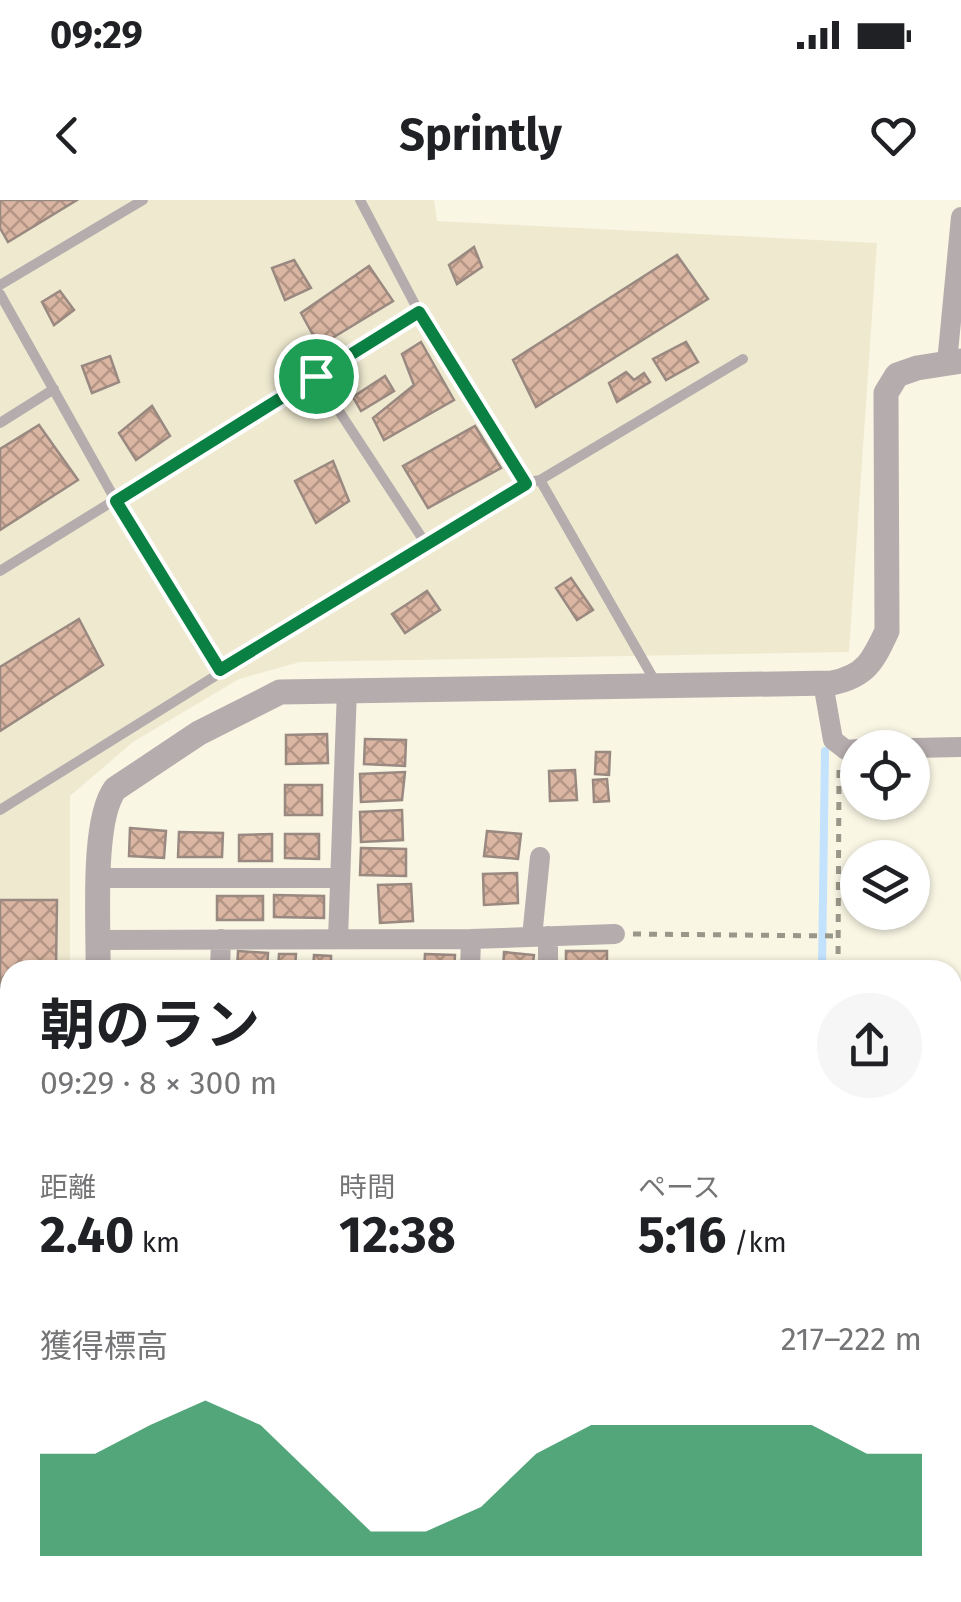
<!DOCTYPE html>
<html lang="ja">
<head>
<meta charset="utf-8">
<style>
	:root { --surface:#fff; --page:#f6f6f6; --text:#202124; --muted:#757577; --accent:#0b8043 }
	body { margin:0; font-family:"Fira Sans","Noto Sans JP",sans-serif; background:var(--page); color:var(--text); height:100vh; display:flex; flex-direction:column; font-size:38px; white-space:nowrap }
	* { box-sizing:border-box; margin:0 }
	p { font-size:32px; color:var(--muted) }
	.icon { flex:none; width:55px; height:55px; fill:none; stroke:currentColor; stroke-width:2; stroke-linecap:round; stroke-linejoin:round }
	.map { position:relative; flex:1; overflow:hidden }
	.details { position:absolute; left:0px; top:760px; width:962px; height:642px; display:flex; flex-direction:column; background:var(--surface); border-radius:30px 30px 0 0; box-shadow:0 2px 8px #0004 }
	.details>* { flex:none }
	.fabs { position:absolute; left:840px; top:530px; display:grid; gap:20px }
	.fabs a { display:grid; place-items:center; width:90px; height:90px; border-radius:50%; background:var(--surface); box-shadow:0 2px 8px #0004; font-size:50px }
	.pin { position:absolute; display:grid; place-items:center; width:85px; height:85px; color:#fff; margin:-42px; border:5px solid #fff; border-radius:50%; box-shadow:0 2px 10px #0007 }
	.round { display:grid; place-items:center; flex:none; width:105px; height:105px; border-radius:52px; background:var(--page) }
	.head { display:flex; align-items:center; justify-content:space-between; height:170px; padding:0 40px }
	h1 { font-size:55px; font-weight:700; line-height:75px }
	.figures { display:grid; grid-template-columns:repeat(3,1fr); gap:15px; height:170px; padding:10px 40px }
	.figures div { display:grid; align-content:center }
	.figures b { font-size:50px; font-weight:700 }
	.figures small { font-size:28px; font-weight:400 }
	.figures p { font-size:28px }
	.chart { height:280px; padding:20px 40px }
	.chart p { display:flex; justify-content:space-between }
	.chart svg { width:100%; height:180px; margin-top:10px; fill:var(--accent); opacity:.7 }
	.status { display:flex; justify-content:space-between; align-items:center; height:70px; padding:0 50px; background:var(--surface); direction:ltr }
	.status svg { height:28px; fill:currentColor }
	header { display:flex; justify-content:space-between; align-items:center; height:130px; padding:0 40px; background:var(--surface); font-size:45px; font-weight:700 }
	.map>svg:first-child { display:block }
</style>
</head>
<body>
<div class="status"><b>09:29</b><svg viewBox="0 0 49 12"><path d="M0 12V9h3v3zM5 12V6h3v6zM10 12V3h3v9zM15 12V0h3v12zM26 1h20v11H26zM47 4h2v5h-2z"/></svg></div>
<header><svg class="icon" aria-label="back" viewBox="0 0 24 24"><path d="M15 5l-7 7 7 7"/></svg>Sprintly<svg class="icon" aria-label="heart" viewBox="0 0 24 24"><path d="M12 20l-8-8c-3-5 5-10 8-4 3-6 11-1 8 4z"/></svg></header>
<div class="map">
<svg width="961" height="1402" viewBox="0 0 961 1402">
	<defs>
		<pattern id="building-cross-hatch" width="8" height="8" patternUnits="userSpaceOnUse" patternTransform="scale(2.5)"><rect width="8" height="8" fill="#dbb6a3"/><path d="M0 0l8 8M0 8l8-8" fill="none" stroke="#b39585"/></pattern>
	</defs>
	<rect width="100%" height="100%" fill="#f9f6e4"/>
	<!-- built -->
	<path fill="#efe9d0" d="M0,0H434L437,21L877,43L849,452L300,462L239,479L133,542L70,596V770H10V1210L0,1209Z"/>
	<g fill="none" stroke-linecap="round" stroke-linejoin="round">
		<!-- stream -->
		<path stroke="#c3e2fe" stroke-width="8" d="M822,770L825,551
			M255,1402V1392
			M815,1402V1392"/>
	</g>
	<!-- building -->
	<path fill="url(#building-cross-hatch)" stroke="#998980" stroke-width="2.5" d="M0,0H77L8,42L0,28Z
		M474,47L482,67L457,84L449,65Z
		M677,55L708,99L536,207L513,160Z
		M294,60L311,88L285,100L272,68Z
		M369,66L393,101L319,146L301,113Z
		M60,91L74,110L54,125L42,102Z
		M421,142L454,200L384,240L373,218L414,185L402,154Z
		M686,142L698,162L666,180L653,159Z
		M110,156L119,182L92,193L82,166Z
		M626,172L634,180L644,173L650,182L617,202L609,183Z
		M385,176L394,191L361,211L353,197Z
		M152,206L170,236L136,260L119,233Z
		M39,225L78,280L0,330V249Z
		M475,226L501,268L428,308L403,266Z
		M333,261L349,301L316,323L295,281Z
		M571,378L593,410L577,420L556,388Z
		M427,391L440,410L405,433L392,414Z
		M79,419L103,465L0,531V467Z
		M327,534L328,563L286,564V535Z
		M365,539L406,540L405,566L364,564Z
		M596,552H610L609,575L595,574Z
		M575,570L577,600L550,601L549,571Z
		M405,572L402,600L361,602L360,574Z
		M607,579L609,601L594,602L593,580Z
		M285,585H322V615H285Z
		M402,610L403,640L361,642L360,612Z
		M130,628L166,631L164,658L129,656Z
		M487,631L521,634L518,659L484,656Z
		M179,632L223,633L222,657H178Z
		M272,634V661H239V635Z
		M285,634H319V659L285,658Z
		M361,648L406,649V676L360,675Z
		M517,673L518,703L484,705L483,674Z
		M411,684L413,721L380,723L378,685Z
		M274,695L324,696V718L274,717Z
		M217,696H263V720H217Z
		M0,700H57L56,770H10V910H0Z
		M238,751L268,753L267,770H237Z
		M566,751H607V770L566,767Z
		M504,752L534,755L532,770H503Z
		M279,754H296L295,769L303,770H278Z
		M425,754L455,755L454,770H424Z
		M314,755L331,756V769L342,770H313Z
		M10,1080V1132H0V1081Z"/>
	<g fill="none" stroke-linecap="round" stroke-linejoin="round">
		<!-- path -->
		<path stroke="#99978a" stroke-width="5" stroke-dasharray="8 8" stroke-linecap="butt" d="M633,734L839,736
			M838,770L839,568
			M827,1402V1392"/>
		<!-- service -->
		<path stroke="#b5acad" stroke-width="10" d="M360,0L419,112L525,283
			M0,85L143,0
			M0,94L116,301L220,470
			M316,176L426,344
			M0,223L54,189
			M540,280L656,483
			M0,371L419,112
			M0,610L525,283L540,280L743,159
			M0,1144L10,1145"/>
		<!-- minor -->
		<path stroke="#b5acad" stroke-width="20" d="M947,163L961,17
			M823,483L833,540L846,550L858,549
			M912,548L961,547
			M100,678H340
			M548,736V770
			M532,737L540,657
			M338,739L347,489
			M471,739L615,734
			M99,740L471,739L470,770
			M220,770L221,739"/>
		<!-- tertiary -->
		<path stroke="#b5acad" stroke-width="25" d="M98,770C99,726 91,622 115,589L199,533L280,492L832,483C866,476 873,461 887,431L886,193L897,175L917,168L961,161
			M0,1231H10"/>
	</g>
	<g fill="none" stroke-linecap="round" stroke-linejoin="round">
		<defs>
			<path id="route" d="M419,112L526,284L220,470L116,301Z"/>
		</defs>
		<!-- route casing -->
		<use href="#route" stroke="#fff" stroke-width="20"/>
		<!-- route -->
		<use href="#route" stroke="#0b8043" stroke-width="12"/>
	</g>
</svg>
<div class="fabs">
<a><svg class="icon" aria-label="locate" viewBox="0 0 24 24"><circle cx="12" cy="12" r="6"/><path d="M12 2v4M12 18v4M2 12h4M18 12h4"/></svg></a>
<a><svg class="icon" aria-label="layers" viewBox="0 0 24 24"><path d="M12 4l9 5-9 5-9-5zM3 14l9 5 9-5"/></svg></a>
</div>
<div class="pin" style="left:316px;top:176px;background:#1e9e55"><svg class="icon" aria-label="arrive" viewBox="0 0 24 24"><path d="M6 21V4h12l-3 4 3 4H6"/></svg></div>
<section class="details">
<div class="head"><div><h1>朝のラン</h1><p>09:29 · 8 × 300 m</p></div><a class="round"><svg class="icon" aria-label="share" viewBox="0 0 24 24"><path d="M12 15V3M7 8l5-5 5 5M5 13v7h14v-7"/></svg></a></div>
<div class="figures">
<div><p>距離</p><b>2.40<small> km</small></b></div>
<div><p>時間</p><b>12:38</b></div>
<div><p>ペース</p><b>5:16<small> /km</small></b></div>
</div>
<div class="chart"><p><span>獲得標高</span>217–222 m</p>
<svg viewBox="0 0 160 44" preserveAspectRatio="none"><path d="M0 44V19L10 19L20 12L30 6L40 12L50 25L60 38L70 38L80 32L90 19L100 12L110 12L120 12L130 12L140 12L150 19L160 19V44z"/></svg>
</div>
</section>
</div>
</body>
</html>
